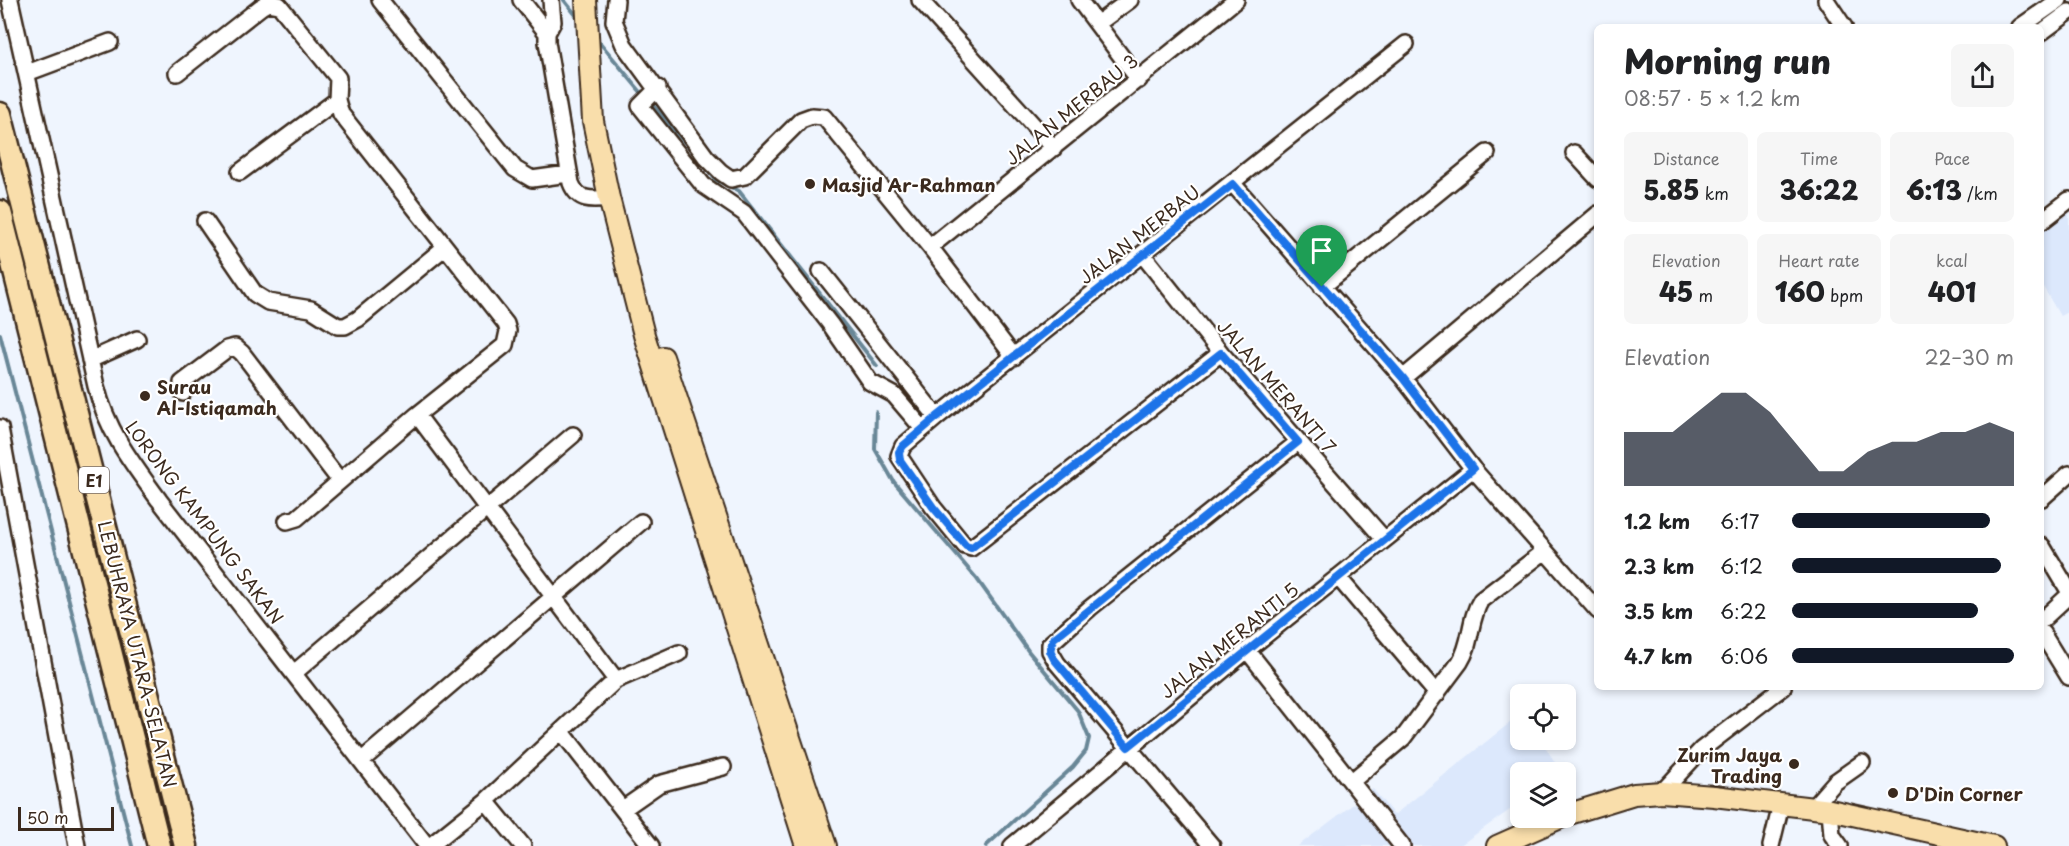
<!DOCTYPE html>
<html lang="en">
<head>
<meta charset="utf-8">
<style>
	:root { --surface:#fff; --page:#f6f6f6; --text:#202124; --muted:#757577; --accent:#111827 }
	body { margin:0; font-family:"Playpen Sans",sans-serif; background:var(--page); color:var(--text); height:100vh; display:flex; flex-direction:column; font-size:22px; white-space:nowrap }
	* { box-sizing:border-box; margin:0 }
	p { font-size:20px; color:var(--muted) }
	.icon { flex:none; width:33px; height:33px; fill:none; stroke:currentColor; stroke-width:2; stroke-linecap:round; stroke-linejoin:round }
	.map { position:relative; flex:1; overflow:hidden }
	.side { position:absolute; left:1594px; top:24px; width:450px; height:666px; display:flex; flex-direction:column; background:var(--surface); border-radius:9px; box-shadow:0 3px 9px #0003 }
	.side>* { flex:none }
	.controls { position:absolute; left:1510px; top:684px; display:grid; gap:12px }
	.controls a { display:grid; place-items:center; width:66px; height:66px; border-radius:9px; background:var(--surface); box-shadow:0 3px 9px #0003; font-size:30px }
	.scale { position:absolute; left:18px; bottom:15px; width:96px; box-sizing:border-box; padding-left:6px; border:3px solid #3b2a1e; border-top:0; font-size:16px; line-height:21px; white-space:nowrap; color:#3b2a1e; -webkit-text-stroke:4px #fff; paint-order:stroke }
	.pin { position:absolute; display:grid; place-items:center; width:51px; height:51px; color:#fff; margin:-62px -26px; border-radius:50% 50% 50% 0; rotate:-45deg; box-shadow:0 0 6px #0007 }
	.pin .icon { rotate:45deg }
	.round { display:grid; place-items:center; flex:none; width:63px; height:63px; border-radius:9px; background:var(--page) }
	.summary { display:flex; align-items:center; justify-content:space-between; height:102px; padding:0 30px }
	h1 { font-size:33px; font-weight:800; line-height:45px }
	.metrics { display:grid; grid-template-columns:repeat(3,1fr); gap:9px; height:102px; padding:6px 30px }
	.metrics div { display:grid; align-content:center; border-radius:9px; background:var(--page); text-align:center }
	.metrics b { font-size:26px; font-weight:800 }
	.metrics small { font-size:16px; font-weight:400 }
	.metrics p { font-size:16px }
	.chart { height:168px; padding:12px 30px }
	.chart p { display:flex; justify-content:space-between }
	.chart svg { width:100%; height:108px; margin-top:6px; fill:var(--accent); opacity:.7 }
	ul { padding:0 30px; list-style:none; font-size:20px }
	li { display:grid; grid-template-columns:96px 72px 1fr; align-items:center; height:45px }
	li i { height:15px; border-radius:8px; background:var(--accent) }
	.map>svg:first-child { display:block }
</style>
</head>
<body>
<div class="map">
<svg width="2069" height="846" viewBox="0 0 2069 846">
	<rect width="100%" height="100%" fill="#eff5fe"/>
	<filter id="ink" filterUnits="userSpaceOnUse"><feTurbulence type="fractalNoise" baseFrequency=".0167" numOctaves="2"/><feDisplacementMap in="SourceGraphic" scale="12" xChannelSelector="R" yChannelSelector="G"/><feConvolveMatrix kernelMatrix="1 2 1 2 8 2 1 2 1" color-interpolation-filters="sRGB"/></filter>
	<g filter="url(#ink)">
		<!-- built -->
		<path fill="#dce8fc" d="M2069,206V311L2060,316L2042,285V227Z
			M1521,714V740H1541L1561,772H1521V802L1459,846H1298L1373,789L1394,815Z"/>
		<g fill="none" stroke-linecap="round" stroke-linejoin="round">
			<!-- stream -->
			<path stroke="#698797" stroke-width="4" d="M564,0L579,19
				M596,38L645,97
				M650,102L698,158
				M703,164L716,180L739,191L877,366
				M0,334L132,846
				M876,412L875,449L894,482L977,579L1029,652L1078,711L1089,738L1086,751L1073,767L986,846"/>
			<defs>
				<path id="minor" d="M10,0L96,386C107,431 132,463 159,500L427,846
					M380,0L515,169L532,179L568,174
					M521,0L547,33
					M551,0L553,22L547,33V42L571,183C578,201 591,200 609,198
					M616,0L614,21L624,45L706,157L721,172L731,179L745,176L801,120L812,116L824,117L930,247L1014,357
					M920,0L1054,148
					M1079,0L1139,80
					M1826,0L1844,27
					M1097,24L1130,0
					M2020,27L2059,0
					M2042,32L2069,12
					M27,73L110,42
					M177,73L261,7L268,3L279,5L338,78L337,100L341,114L506,324L508,331L505,345L417,415L297,518L287,521
					M658,88L640,106L703,185L744,213L830,324L870,382L894,395L923,429
					M1574,153L1598,179
					M240,172L337,100
					M1233,184L1403,378L1473,469L1598,611
					M205,221L255,294L268,302L311,309L338,326H345L358,319L444,248
					M2042,221L2069,200
					M930,247L1236,0
					M1143,255L1221,353L1384,539
					M821,271L937,417
					M1322,287L1487,153
					M1221,353L971,548L965,546L933,507L899,456L903,446L937,417L1406,44
					M90,360L137,339
					M1403,378L1598,214
					M183,393L182,383L227,349L235,347L242,353L340,481
					M417,415L616,680
					M0,428L77,846
					M2042,498L2069,474
					M2042,546L2069,591
					M1338,577L1437,694
					M2042,620L2069,595
					M2042,633L2069,677
					M1247,650L1402,846
					M294,673L573,435
					M562,732L651,846
					M361,761L641,522
					M1352,781L1403,738L1460,662C1472,643 1469,619 1481,600L1545,551
					M1662,792L1701,750L1783,687
					M486,801L523,846
					M1813,807L1835,782L1862,763
					M623,809L659,784L723,767
					M1830,810L1832,835L1840,846
					M430,846L486,801L616,680L679,653
					M1012,846L1247,650L1473,469
					M1212,846L1057,663L1050,651V644L1090,608L1298,442
					M1771,846L1781,805"/>
				<path id="major" d="M586,0L593,121L609,198L644,335L806,846
					M663,357L826,846
					M1566,815L1634,794L1662,792L1714,796L1830,810L1994,846
					M1497,846L1560,818"/>
				<path id="highway" d="M0,114L186,846
					M0,212L159,846"/>
			</defs>
			<!-- minor casing -->
			<use href="#minor" stroke="#3b2a1e" stroke-width="20"/>
			<!-- major casing -->
			<use href="#major" stroke="#3b2a1e" stroke-width="24"/>
			<!-- highway casing -->
			<use href="#highway" stroke="#3b2a1e" stroke-width="27"/>
			<!-- minor -->
			<use href="#minor" stroke="#fff" stroke-width="15"/>
			<!-- major -->
			<use href="#major" stroke="#f9deab" stroke-width="20"/>
			<!-- highway -->
			<use href="#highway" stroke="#f9deab" stroke-width="22"/>
		</g>
	</g>
	<g fill="none" stroke-linecap="round" stroke-linejoin="round" filter="url(#ink)">
		<defs>
			<path id="route" d="M1233,184L1403,378L1473,469L1128,747L1054,659L1050,651L1053,639L1298,442L1221,353L971,548L966,546L933,507L900,460L899,452L903,446L937,417Z"/>
		</defs>
		<!-- route casing -->
		<use href="#route" stroke="#fff" stroke-width="12"/>
		<!-- route -->
		<use href="#route" stroke="#1a73e8" stroke-width="8"/>
	</g>
	<!-- markers -->
	<g fill="#3b2a1e" stroke="#fff" stroke-width="2">
		<circle cx="810" cy="184" r="6"/>
		<circle cx="145" cy="396" r="6"/>
		<circle cx="1794" cy="764" r="6"/>
		<circle cx="1893" cy="793" r="6"/>
	</g>
	<g text-anchor="middle" dominant-baseline="central" stroke-width="4.5" stroke-linejoin="round" paint-order="stroke">
		<!-- shield labels -->
		<rect fill="#fff" stroke="#766a62" stroke-width="1.5" x="79" y="467" width="30" height="26" rx="4.5"/>
		<g font-size="16" font-weight="bold" fill="#3b2a1e">
			<text x="94" y="480">E1</text>
		</g>
		<!-- street labels -->
		<g font-size="18" fill="#3b2a1e" stroke="#fff">
			<text transform="translate(1071 109) rotate(-39)">JALAN MERBAU 3</text>
			<text transform="translate(1139 234) rotate(-38)">JALAN MERBAU</text>
			<text transform="translate(1277 386) rotate(49)">JALAN MERANTI 7</text>
			<text transform="translate(205 522) rotate(53)">LORONG KAMPUNG SAKAN</text>
			<text transform="translate(1229 640) rotate(-39)">JALAN MERANTI 5</text>
			<text transform="translate(138 654) rotate(76)">LEBUHRAYA UTARA–SELATAN</text>
		</g>
		<!-- poi labels -->
		<g font-size="18" font-weight="bold" fill="#3b2a1e" stroke="#fff" text-anchor="start">
			<text x="822" y="184">Masjid Ar-Rahman</text>
			<text x="157" y="386">Surau<tspan x="157" dy="21">Al-Istiqamah</tspan></text>
			<text x="1782" y="754" text-anchor="end">Zurim Jaya<tspan x="1782" dy="21">Trading</tspan></text>
			<text x="1905" y="793">D'Din Corner</text>
		</g>
	</g>
</svg>
<div class="controls">
<a><svg class="icon" aria-label="locate" viewBox="0 0 24 24"><circle cx="12" cy="12" r="6"/><path d="M12 2v4M12 18v4M2 12h4M18 12h4"/></svg></a>
<a><svg class="icon" aria-label="layers" viewBox="0 0 24 24"><path d="M12 4l9 5-9 5-9-5zM3 14l9 5 9-5"/></svg></a>
</div>
<div class="scale">50 m</div>
<div class="pin" style="left:1322px;top:287px;background:#1e9e55"><svg class="icon" aria-label="arrive" viewBox="0 0 24 24"><path d="M6 21V4h12l-3 4 3 4H6"/></svg></div>
<section class="side">
<div class="summary"><div><h1>Morning run</h1><p>08:57 · 5 × 1.2 km</p></div><a class="round"><svg class="icon" aria-label="share" viewBox="0 0 24 24"><path d="M12 15V3M7 8l5-5 5 5M5 13v7h14v-7"/></svg></a></div>
<div class="metrics">
<div><p>Distance</p><b>5.85<small> km</small></b></div>
<div><p>Time</p><b>36:22</b></div>
<div><p>Pace</p><b>6:13<small> /km</small></b></div>
</div>
<div class="metrics">
<div><p>Elevation</p><b>45<small> m</small></b></div>
<div><p>Heart rate</p><b>160<small> bpm</small></b></div>
<div><p>kcal</p><b>401</b></div>
</div>
<div class="chart"><p><span>Elevation</span>22–30 m</p>
<svg viewBox="0 0 160 44" preserveAspectRatio="none"><path d="M0 44V22L10 22L20 22L30 14L40 6L50 6L60 14L70 26L80 38L90 38L100 30L110 26L120 26L130 22L140 22L150 18L160 22V44z"/></svg>
</div>
<ul>
<li><b>1.2 km</b>6:17<i style="width:89%"></i></li>
<li><b>2.3 km</b>6:12<i style="width:94%"></i></li>
<li><b>3.5 km</b>6:22<i style="width:84%"></i></li>
<li><b>4.7 km</b>6:06<i style="width:100%"></i></li>
</ul>
</section>
</div>
</body>
</html>
